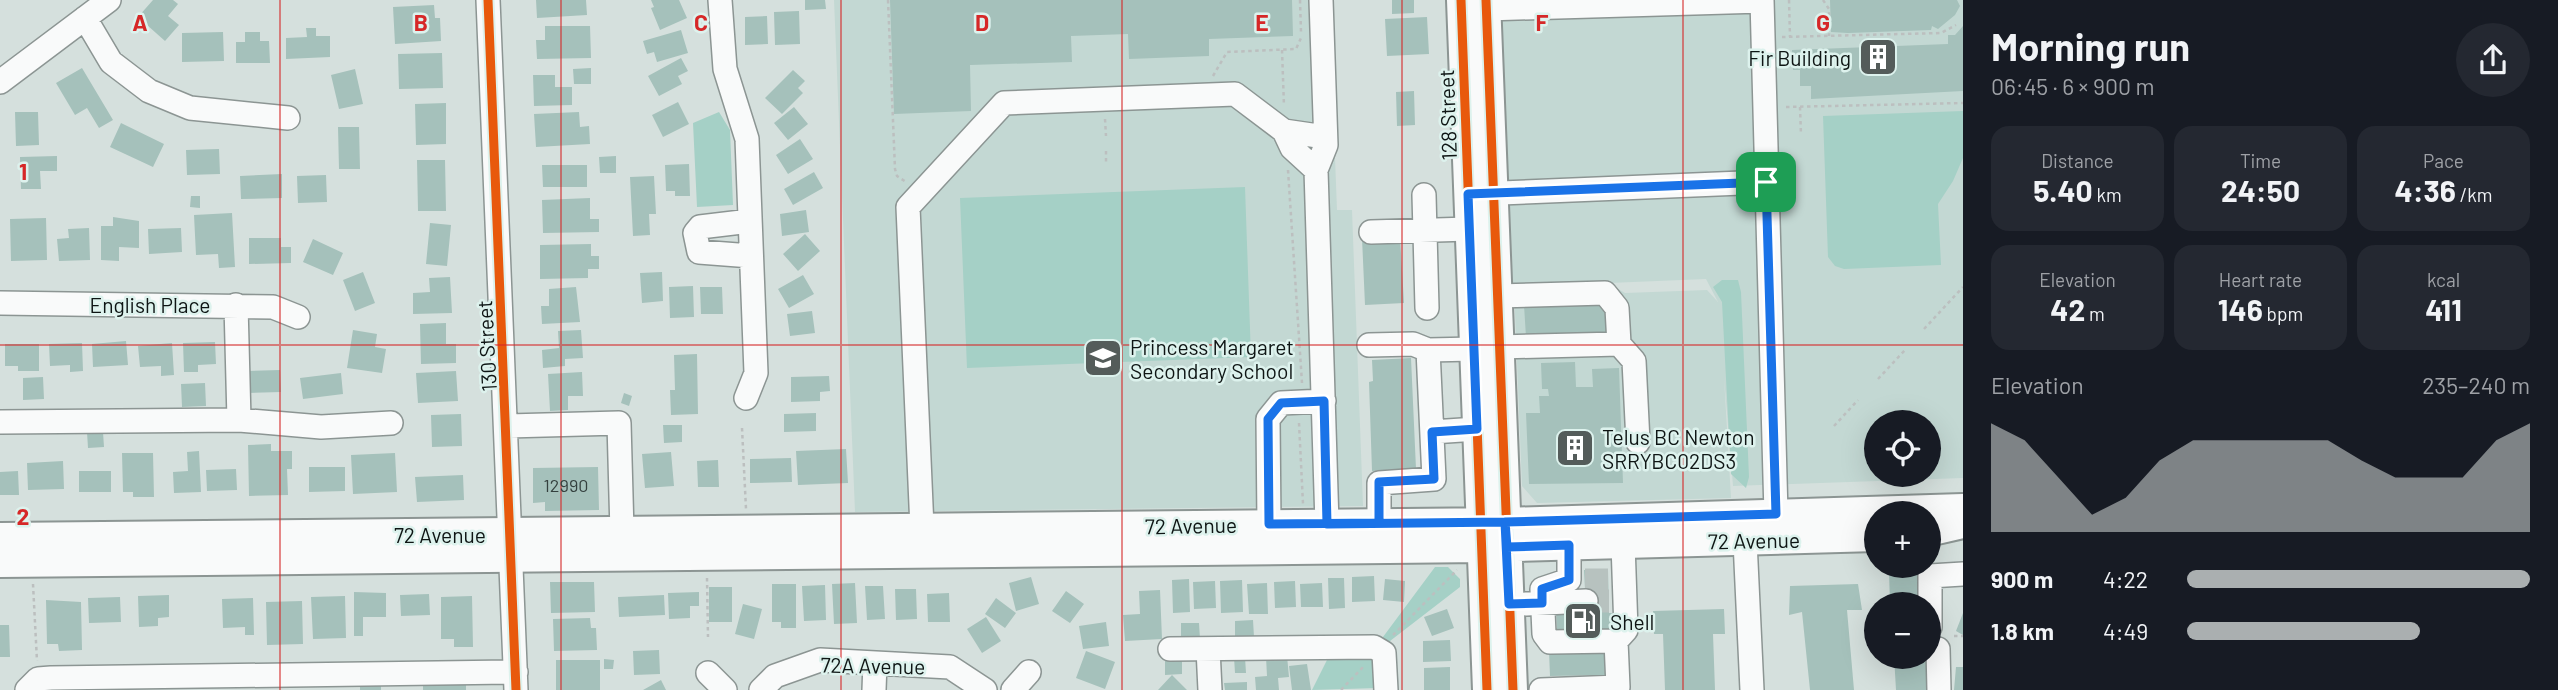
<!DOCTYPE html>
<html lang="en">
<head>
<meta charset="utf-8">
<style>
	:root { --surface:#171b24; --page:#242831; --text:#f1f3f6; --muted:#9ea1a6; --accent:#aaafb0 }
	body { margin:0; font-family:Barlow,sans-serif; background:var(--page); color:var(--text); height:100vh; display:flex; flex-direction:column; font-size:26px; white-space:nowrap }
	* { box-sizing:border-box; margin:0 }
	p { font-size:23px; color:var(--muted) }
	.icon { flex:none; width:38px; height:38px; fill:none; stroke:currentColor; stroke-width:2; stroke-linecap:round; stroke-linejoin:round }
	.map { position:relative; flex:1; overflow:hidden }
	.sheet { display:flex; flex-direction:column; background:var(--surface); width:595px }
	.sheet>* { flex:none }
	.fabs { position:absolute; left:1864px; top:410px; display:grid; gap:14px }
	.fabs a { display:grid; place-items:center; width:77px; height:77px; border-radius:50%; background:var(--surface); box-shadow:0 7px 28px #0002; font-size:35px }
	.pin { position:absolute; display:grid; place-items:center; width:60px; height:60px; color:#fff; margin:-30px; border-radius:14px; box-shadow:0 4px 10px #0006 }
	.round { display:grid; place-items:center; flex:none; width:74px; height:74px; border-radius:37px; background:var(--page) }
	.head { display:flex; align-items:center; justify-content:space-between; height:119px; padding:0 28px }
	h1 { font-size:38px; font-weight:700; line-height:52px }
	.metrics { display:grid; grid-template-columns:repeat(3,1fr); gap:10px; height:119px; padding:7px 28px }
	.metrics div { display:grid; align-content:center; border-radius:18px; background:var(--page); text-align:center }
	.metrics b { font-size:30px; font-weight:700 }
	.metrics small { font-size:19px; font-weight:400 }
	.metrics p { font-size:19px }
	.chart { height:196px; padding:14px 28px }
	.chart p { display:flex; justify-content:space-between }
	.chart svg { width:100%; height:126px; margin-top:7px; fill:var(--accent); opacity:.7 }
	ul { padding:0 28px; list-style:none; font-size:23px }
	li { display:grid; grid-template-columns:112px 84px 1fr; align-items:center; height:52px }
	li i { height:18px; border-radius:9px; background:var(--accent) }
	main { display:flex; flex:1; min-height:0 }
	.map>svg:first-child { display:block }
</style>
</head>
<body>
<main>
<div class="map">
<svg width="1963" height="690" viewBox="0 0 1963 690">
	<rect width="100%" height="100%" fill="#d5e0dd"/>
	<!-- built -->
	<path fill="#c3d8d3" fill-rule="evenodd" d="M834,0H1329L1337,210H1352L1363,506L855,512Z
		M1500,0H1963V478L1733,486L1724,377L1731,498L1537,503L1522,486L1514,288L1610,284L1625,293L1707,290L1718,302L1706,279L1510,287ZM1876,422H1928V474H1876Z"/>
	<!-- green -->
	<path fill="#a5d0c6" d="M1963,111V158L1953,181L1938,204L1941,265L1844,269L1835,266L1828,257L1823,116Z
		M719,112L730,130L733,205L697,207L693,123Z
		M1245,187L1251,357L967,368L960,198Z
		M1722,280H1738L1741,292L1749,477L1746,488L1731,474L1722,302L1713,287Z
		M1435,567H1448L1460,579V587L1390,641H1380Z
		M1329,656L1368,657L1374,662L1378,688L1312,690Z"/>
	<!-- building -->
	<path fill="#a5c1bb" d="M153,0H173L178,4L168,16L179,25L165,41L138,17Z
		M536,0H586L587,15L537,18Z
		M651,0H679L687,18L660,30L651,8L654,7Z
		M805,0H825L826,9L805,10Z
		M890,0H1292L1293,36L1209,39V56L1129,59L1128,34L1071,36L1072,62L970,65L971,111L894,114Z
		M1392,0H1414V13L1392,14Z
		M1830,0H1957L1960,6L1955,15L1938,29L1932,26L1931,30L1848,33L1831,32Z
		M434,5L435,18H440L441,41L395,44L393,7Z
		M799,11L800,44L775,45L774,12Z
		M767,16L768,44L745,45V17Z
		M1427,17L1429,54L1387,56L1385,19Z
		M545,26H590L591,58L537,59L536,40H545Z
		M1963,26V91L1811,99V86H1800V70H1793L1792,50L1948,44V35H1955Z
		M306,28H316V36H330V57L286,59V38L307,37Z
		M681,30L688,53L657,62L654,52L647,54L643,41Z
		M223,32L224,61L182,62V33Z
		M245,32H260V41H269L270,63H236V42H245Z
		M442,53L443,88L399,89L398,54Z
		M681,58L688,71L678,76L682,84L659,96L648,76Z
		M82,68L113,120L99,128L87,108L75,115L56,83Z
		M591,68V84H574L573,69Z
		M355,69L363,104L339,109L331,75Z
		M793,70L805,81L798,88L803,93L782,114L765,98Z
		M533,75H555V87H572V105L534,106Z
		M1414,91L1415,125L1397,126L1396,92Z
		M678,102L689,124L663,137L652,115Z
		M446,103V144L416,145L415,104Z
		M794,107L808,124L788,140L774,123Z
		M15,112H38L39,145L16,146Z
		M579,112L580,127L589,126L590,144L536,147L534,114Z
		M121,123L164,144L153,167L110,147Z
		M338,127H359L360,169H339Z
		M800,139L813,159L788,174L776,155Z
		M219,149L220,174L187,175L186,150Z
		M57,156V171H40L41,189H21L20,157Z
		M616,156V173H600L599,157Z
		M417,160H445L446,211H418Z
		M689,164L690,196H675V191H666L665,165Z
		M542,165H587V187H543Z
		M814,172L823,188L793,205L784,189Z
		M282,174V198L241,199L240,176Z
		M326,175L327,202L298,203L297,176Z
		M654,176L656,214H649L650,235L633,236L630,177Z
		M191,196H200V208L190,207Z
		M590,198V219H599V232L543,233L542,200Z
		M806,210L809,232L782,236L780,214Z
		M232,213L235,267L219,268L218,254L196,255L194,215Z
		M113,217L139,221V248L119,247V261L101,260V226H113Z
		M46,218L47,260L11,261L10,219Z
		M430,223L451,225L447,266L426,264Z
		M89,228L90,260L59,261L57,239L69,238L68,229Z
		M181,228L182,252L149,254L148,229Z
		M805,234L820,251L798,271L783,254Z
		M1400,237L1404,303L1365,305L1362,238Z
		M249,238H281V247H291V263L249,264Z
		M313,239L343,253L333,275L303,262Z
		M591,244V256H599V269H588V278L540,279V245Z
		M363,272L375,303L355,311L343,280Z
		M662,272L663,301L642,303L640,273Z
		M803,275L814,294L789,308L778,289Z
		M450,277L452,313L413,314V293L430,292L429,278Z
		M693,286L694,317L670,318L669,287Z
		M576,287L580,322L542,324L541,306H549V289Z
		M700,287H722L723,314H701Z
		M1606,302L1607,333L1526,337L1524,305Z
		M812,311L815,333L790,336L787,314Z
		M446,323V344H456V363L421,364L420,324Z
		M353,330L377,334L375,347L386,349L382,373L347,368Z
		M581,330L583,358L565,359V366L543,368L542,350L559,348L558,331Z
		M126,341L128,365L93,367L92,344Z
		M215,342L216,364L198,365V372H184L183,343Z
		M82,343L83,371L70,372V365L50,366L49,344Z
		M172,343L174,375L161,376V366L140,367L138,346Z
		M5,344H39V371H18V366H5Z
		M697,354L698,414L671,415L670,390H675L674,355Z
		M1411,358L1416,469L1372,471L1369,382L1373,381L1372,360Z
		M1575,362L1576,387H1593L1592,369L1619,368L1623,483L1529,484L1526,413H1540L1539,396H1549L1548,389H1542L1541,363Z
		M280,370L281,392L247,393V371Z
		M456,371L458,401L418,403L416,373Z
		M582,372L583,396H568V410L550,411L548,374Z
		M341,373L343,394L303,399L300,378Z
		M829,376L830,391L820,392V401L791,402V377Z
		M43,377L44,399L23,400V378Z
		M205,383L206,406L182,407L181,384Z
		M624,393L632,396L629,406L621,403Z
		M816,413V431L784,432V414Z
		M461,414L462,446L432,447L431,415Z
		M663,425H682V442L664,443Z
		M87,432H103L104,447L88,448Z
		M271,444V451H292V469H287L288,495L249,496L248,445Z
		M846,449L848,483L798,485L796,451Z
		M199,451L201,492L174,493L173,472L188,471L187,452Z
		M671,452L674,486L645,488L642,454Z
		M122,453H153L154,497H133V492H123Z
		M395,453L397,492L353,494L351,455Z
		M791,458L792,482L750,483V459Z
		M718,460L719,487H698L697,461Z
		M63,461L64,489L28,490L27,463Z
		M309,467H345V491L309,492Z
		M598,467L599,510L545,511V502L533,503V468Z
		M236,469L237,490L207,491L206,470Z
		M18,471L19,495H0V472Z
		M79,471H111V492H79Z
		M463,475L464,500L417,502L415,477Z
		M1584,570H1608L1609,613H1616V630L1557,631L1556,609L1586,608Z
		M1889,572H1922V604H1890Z
		M1374,576L1375,601L1352,602V577Z
		M1031,577L1039,604L1016,611L1009,583Z
		M1328,578H1344L1345,608L1329,609Z
		M1189,579L1190,612L1173,613L1172,580Z
		M1385,579L1405,581L1404,602L1383,600Z
		M1242,580L1243,612L1221,613L1220,581Z
		M1215,581L1216,608L1194,609L1193,582Z
		M1295,581L1296,607L1275,608L1274,582Z
		M550,582H594L595,612L551,613Z
		M855,583L857,623L834,624L832,584Z
		M1267,583L1268,614H1249L1247,584Z
		M1322,583L1323,607H1301L1300,584Z
		M772,584H796V628H781V622H772Z
		M1858,584L1862,610H1847L1854,690H1810L1802,612L1789,615L1790,586Z
		M825,585L826,620L804,621L802,586Z
		M865,586H883L885,619L867,620Z
		M709,587H732V622H709Z
		M895,589H916L917,619L896,620Z
		M1160,590L1162,639L1125,641L1123,615L1140,614L1139,591Z
		M1066,591L1084,604L1070,623L1052,611Z
		M354,592L386,593V617H363V636H354Z
		M699,592V606H690V618L669,619L668,593Z
		M949,593L950,622H928L927,594Z
		M429,594L430,615L401,616L400,595Z
		M169,595V617L158,618V626L139,627L138,596Z
		M664,595L665,615L619,617L618,597Z
		M345,596L346,638L313,639L311,597Z
		M472,596L473,647H454V639H441V597Z
		M120,597L121,622L89,623L88,598Z
		M253,598L254,635H245V627L223,628L222,599Z
		M996,598L1016,613L1005,628L985,614Z
		M46,600L81,602L82,650L59,651L58,644H47Z
		M302,601L303,644L267,645L266,602Z
		M743,604L762,609L754,639L735,634Z
		M1447,609L1454,628L1432,636L1424,617Z
		M1724,609L1725,634H1713L1715,690H1665L1663,634H1654L1653,611Z
		M1963,613V635L1956,631Z
		M986,617L1001,641L982,653L967,629Z
		M590,618L591,628H596L597,650L554,651L553,619Z
		M1253,620L1254,637L1235,638V621Z
		M1106,622L1109,646L1083,649L1079,626Z
		M1181,623H1199L1200,639H1181Z
		M0,625H9L10,657H0Z
		M1450,640L1451,661L1423,662V641Z
		M1604,649L1605,675L1550,676L1549,651Z
		M659,650L660,674L634,675L633,651Z
		M1086,651L1115,662L1105,689L1076,678Z
		M1287,656L1289,677L1278,678L1279,690H1256L1255,677L1267,676L1266,657Z
		M1894,656H1927L1928,690H1896Z
		M1165,657H1182V674L1165,675Z
		M1234,657H1245L1246,673H1235Z
		M604,659L614,660L613,669H604Z
		M556,660H600V690H556Z
		M1307,664L1311,690H1292L1289,666Z
		M1450,667V690H1424V668Z
		M1956,667H1963V690H1954Z
		M1172,675L1187,690H1158Z
		M661,680L666,690H643Z
		M466,681V690H423V683Z
		M1247,682V690H1225L1224,683Z
		M381,685V690H360V686Z"/>
	<g fill="none" stroke-linecap="round" stroke-linejoin="round">
		<!-- minor-tunnel -->
		<path stroke="#b7c2bf" stroke-width="23" stroke-dasharray="23 11" stroke-linecap="butt" d="M1585,580H1608
			M1586,601H1609"/>
		<defs>
			<path id="minor" d="M488,0L516,690
				M720,0L725,69L747,139L756,373L746,398
				M1321,0L1326,145L1316,170L1327,524
				M1762,0L1776,514
				M1486,9L1762,1
				M85,18L111,62L149,91L190,108L288,118
				M0,82L109,0
				M1284,131L1292,148L1316,170
				M1476,194L1766,182
				M1424,195L1427,308
				M750,221L700,227L695,233L699,252L751,256
				M1371,232L1469,229
				M1497,296L1605,293L1617,308L1619,344L1499,347
				M0,303L273,307L298,317
				M236,305L239,420
				M1619,344L1634,361L1638,442
				M1369,345L1413,344L1428,350
				M0,422L239,420L321,427L391,423
				M507,426L619,423L622,532
				M1432,432L1477,429
				M1379,523V483L1434,479L1428,350L1474,349
				M1269,524L1268,419L1281,403L1324,401
				M922,528L908,207L1004,103L1235,94L1284,131L1325,137
				M1745,541L1752,690
				M1569,545V580L1542,589L1544,634L1550,642L1616,641
				M1526,604L1586,601
				M1930,627V576L1963,574
				M1170,649L1374,647L1384,653L1386,690
				M1208,649L1210,690
				M1938,649L1939,690
				M708,673L725,690
				M27,690L38,679L51,678L516,672
				M761,690L775,676L820,660L950,667L985,690
				M874,690L875,663
				M1013,690L1029,672
				M1541,690L1618,687L1616,641L1626,630L1623,544"/>
			<path id="major" d="M1461,0L1487,690
				M1486,0L1513,690
				M1928,532L1963,524
				M0,537L1505,522L1963,508
				M0,563L1482,548L1876,537"/>
		</defs>
		<!-- minor casing -->
		<use href="#minor" stroke="#8c9593" stroke-width="26"/>
		<!-- major casing -->
		<use href="#major" stroke="#8c9593" stroke-width="32"/>
		<!-- path -->
		<path stroke="#bcbfbf" stroke-width="2.5" stroke-dasharray="3.5 3.5" stroke-linecap="butt" d="M888,0L895,169L897,176L906,182
			M1300,0L1301,32
			M1789,0L1790,37
			M1823,0L1829,9V36
			M1782,37L1941,33L1956,25
			M1282,50L1284,106
			M1783,65H1793
			M1213,76L1227,52L1296,49L1301,38
			M1786,107L1963,103
			M1800,107L1801,135
			M1105,119L1106,136
			M1106,151V163
			M1288,170L1302,383
			M1924,329L1963,287
			M1878,379L1905,350
			M1299,423L1303,504
			M1834,426L1858,400
			M742,428L746,509
			M707,578L708,637
			M33,584L37,661
			M1393,635L1457,570
			M1954,636H1963
			M1341,690L1364,666"/>
		<!-- minor -->
		<use href="#minor" stroke="#f9fafa" stroke-width="23"/>
		<!-- major -->
		<use href="#major" stroke="#f9fafa" stroke-width="28"/>
		<defs>
			<path id="cycleway" d="M488,0L516,690
				M1461,0L1487,690
				M1486,0L1513,690"/>
		</defs>
		<!-- cycleway casing -->
		<use href="#cycleway" stroke="#ddf2ed" stroke-width="13"/>
		<!-- cycleway -->
		<use href="#cycleway" stroke="#e8590c" stroke-width="9"/>
	</g>
	<g fill="none" stroke-linecap="round" stroke-linejoin="round">
		<defs>
			<path id="route" d="M1766,182L1468,194L1477,429L1432,432L1434,479L1379,482V523L1269,524L1268,419L1281,403L1324,401L1327,524L1505,522L1507,547L1569,545V580L1542,589V603L1509,604L1505,522L1776,514L1766,182"/>
		</defs>
		<!-- route casing -->
		<use href="#route" stroke="#fff" stroke-width="14"/>
		<!-- route -->
		<use href="#route" stroke="#1a73e8" stroke-width="9"/>
	</g>
	<!-- grid -->
	<path fill="none" stroke="#d62828" stroke-width="2" stroke-opacity="0.55" d="M280,0V690M561,0V690M841,0V690M1122,0V690M1402,0V690M1683,0V690M0,345H1963"/>
	<!-- icons -->
	<defs>
		<symbol id="building-square" viewBox="-11 -11 22 22"><rect x="-9" y="-9" width="18" height="18" rx="4" fill="#545c5a" stroke="#ddf2ed"/><path d="M-4-6H4V6H1V3H-1V6H-4ZM-2.5-4.3h1.7v1.8h-1.7ZM.8-4.3h1.7v1.8H.8ZM-2.5-1h1.7V.8h-1.7ZM.8-1h1.7V.8H.8Z" fill="#fff"/></symbol>
		<symbol id="school-square" viewBox="-11 -11 22 22"><rect x="-9" y="-9" width="18" height="18" rx="4" fill="#545c5a" stroke="#ddf2ed"/><path d="M0-5L7-2L0 1L-7-2ZM-4 1L0 2.5L4 1V4Q0 6-4 4Z" fill="#fff"/></symbol>
		<symbol id="fuel-square" viewBox="-11 -11 22 22"><rect x="-9" y="-9" width="18" height="18" rx="4" fill="#545c5a" stroke="#ddf2ed"/><path d="M-5.5-6h7V0h2V4h1.3V-2.5L3-4.5l.8-.8L6-3V5H2.5V1h-1V6h-7ZM-4.2-4.7v3.2H.2V-4.7Z" fill="#fff"/></symbol>
	</defs>
	<g fill-rule="evenodd">
		<use href="#building-square" x="1856" y="35" width="44" height="44"/>
		<use href="#school-square" x="1081" y="336" width="44" height="44"/>
		<use href="#building-square" x="1553" y="426" width="44" height="44"/>
		<use href="#fuel-square" x="1561" y="599" width="44" height="44"/>
	</g>
	<g text-anchor="middle" dominant-baseline="central" stroke-width="5" stroke-linejoin="round" paint-order="stroke">
		<!-- number labels -->
		<g font-size="18" fill="#34403e">
			<text x="566" y="485">12990</text>
		</g>
		<!-- poi labels -->
		<g font-size="21" fill="#0e1514" stroke="#ddf2ed" text-anchor="start">
			<text x="1851" y="57" text-anchor="end">Fir Building</text>
			<text x="1130" y="346">Princess Margaret<tspan x="1130" dy="24">Secondary School</tspan></text>
			<text x="1602" y="436">Telus BC Newton<tspan x="1602" dy="24">SRRYBC02DS3</tspan></text>
			<text x="1610" y="621">Shell</text>
		</g>
		<!-- street labels -->
		<g font-size="21" fill="#0e1514" stroke="#ddf2ed">
			<text transform="translate(1447 115) rotate(-92)">128 Street</text>
			<text x="150" y="304">English Place</text>
			<text transform="translate(486 346) rotate(-93)">130 Street</text>
			<text transform="translate(1191 525) rotate(-1)">72 Avenue</text>
			<text x="440" y="534">72 Avenue</text>
			<text transform="translate(1754 540) rotate(-1)">72 Avenue</text>
			<text transform="translate(873 665) rotate(1)">72A Avenue</text>
		</g>
	</g>
	<g font-size="23" text-anchor="middle" font-weight="bold" fill="#d62828" stroke="#ddf2ed" stroke-width="5" stroke-linejoin="round" paint-order="stroke">
		<text x="140" y="31">A</text>
		<text x="421" y="31">B</text>
		<text x="701" y="31">C</text>
		<text x="982" y="31">D</text>
		<text x="1262" y="31">E</text>
		<text x="1542" y="31">F</text>
		<text x="1823" y="31">G</text>
		<text x="23" y="180">1</text>
		<text x="23" y="525">2</text>
	</g>
</svg>
<div class="fabs">
<a><svg class="icon" aria-label="locate" viewBox="0 0 24 24"><circle cx="12" cy="12" r="6"/><path d="M12 2v4M12 18v4M2 12h4M18 12h4"/></svg></a>
<a>+</a>
<a>−</a>
</div>
<div class="pin" style="left:1766px;top:182px;background:#1e9e55"><svg class="icon" aria-label="arrive" viewBox="0 0 24 24"><path d="M6 21V4h12l-3 4 3 4H6"/></svg></div>
</div>
<section class="sheet">
<div class="head"><div><h1>Morning run</h1><p>06:45 · 6 × 900 m</p></div><a class="round"><svg class="icon" aria-label="share" viewBox="0 0 24 24"><path d="M12 15V3M7 8l5-5 5 5M5 13v7h14v-7"/></svg></a></div>
<div class="metrics">
<div><p>Distance</p><b>5.40<small> km</small></b></div>
<div><p>Time</p><b>24:50</b></div>
<div><p>Pace</p><b>4:36<small> /km</small></b></div>
</div>
<div class="metrics">
<div><p>Elevation</p><b>42<small> m</small></b></div>
<div><p>Heart rate</p><b>146<small> bpm</small></b></div>
<div><p>kcal</p><b>411</b></div>
</div>
<div class="chart"><p><span>Elevation</span>235–240 m</p>
<svg viewBox="0 0 160 44" preserveAspectRatio="none"><path d="M0 44V6L10 12L20 25L30 38L40 32L50 19L60 12L70 12L80 12L90 12L100 12L110 19L120 25L130 25L140 25L150 12L160 6V44z"/></svg>
</div>
<ul>
<li><b>900 m</b>4:22<i style="width:100%"></i></li>
<li><b>1.8 km</b>4:49<i style="width:68%"></i></li>
</ul>
</section>
</main>
</body>
</html>
